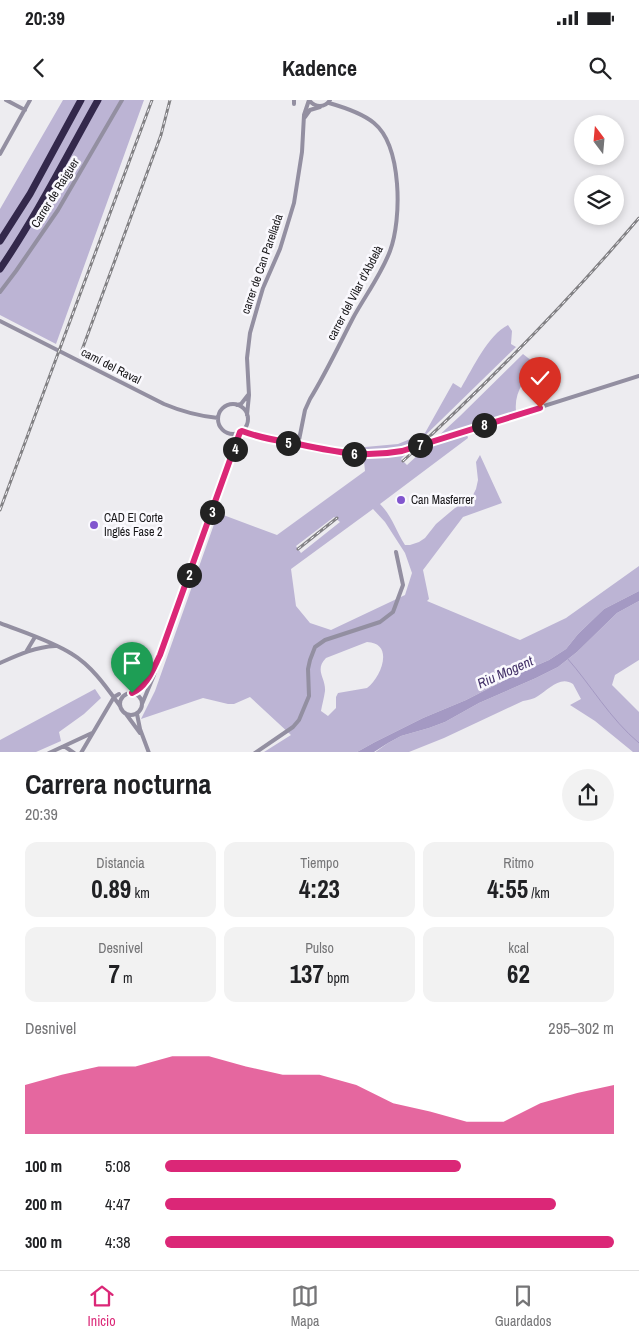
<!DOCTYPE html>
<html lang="es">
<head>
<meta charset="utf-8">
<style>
	:root { --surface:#fff; --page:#f2f2f2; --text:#202124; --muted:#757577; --line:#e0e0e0; --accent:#db2777 }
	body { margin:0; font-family:"Archivo Narrow",sans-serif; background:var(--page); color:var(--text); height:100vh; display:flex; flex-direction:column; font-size:19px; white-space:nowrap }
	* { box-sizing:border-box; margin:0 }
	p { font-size:16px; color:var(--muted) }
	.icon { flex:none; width:28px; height:28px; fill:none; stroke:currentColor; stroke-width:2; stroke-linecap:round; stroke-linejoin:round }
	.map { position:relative; height:652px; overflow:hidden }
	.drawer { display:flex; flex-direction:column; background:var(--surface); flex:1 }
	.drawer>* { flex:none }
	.needle { width:32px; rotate:344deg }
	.controls { position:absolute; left:574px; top:15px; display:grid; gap:10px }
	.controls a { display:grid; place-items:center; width:50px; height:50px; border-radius:50%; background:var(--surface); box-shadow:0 2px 8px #0003; font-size:25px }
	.pin { position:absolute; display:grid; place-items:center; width:42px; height:42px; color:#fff; margin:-51px -21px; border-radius:50% 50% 50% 0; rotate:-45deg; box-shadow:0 0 5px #0007 }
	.pin .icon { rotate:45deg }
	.km { position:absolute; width:25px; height:25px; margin:-12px; border-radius:50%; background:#222; color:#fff; font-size:14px; line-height:25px; text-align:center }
	.round { display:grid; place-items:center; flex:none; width:52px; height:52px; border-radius:26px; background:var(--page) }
	.overview { display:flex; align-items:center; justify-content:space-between; height:85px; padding:0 25px }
	h1 { font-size:28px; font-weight:700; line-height:38px }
	.figures { display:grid; grid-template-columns:repeat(3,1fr); gap:8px; height:85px; padding:5px 25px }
	.figures div { display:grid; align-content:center; border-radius:12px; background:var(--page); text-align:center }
	.figures b { font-size:25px; font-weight:700 }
	.figures small { font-size:14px; font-weight:400 }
	.figures p { font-size:14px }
	.chart { height:140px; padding:10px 25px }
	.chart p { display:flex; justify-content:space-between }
	.chart svg { width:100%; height:90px; margin-top:5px; fill:var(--accent); opacity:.7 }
	ul { padding:0 25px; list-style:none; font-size:16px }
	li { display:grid; grid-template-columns:80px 60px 1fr; align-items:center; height:38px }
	li i { height:12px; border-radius:6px; background:var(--accent) }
	.status { display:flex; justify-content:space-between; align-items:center; height:35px; padding:0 25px; background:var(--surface); direction:ltr }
	.status svg { height:14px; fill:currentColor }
	header { display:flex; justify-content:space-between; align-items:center; height:65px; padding:0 25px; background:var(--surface); font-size:22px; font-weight:700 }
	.tabs { display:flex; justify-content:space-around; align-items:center; height:70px; border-top:1px solid var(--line); background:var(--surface); font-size:14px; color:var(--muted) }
	.tabs a { display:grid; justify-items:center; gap:2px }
	.tabs .current { color:var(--accent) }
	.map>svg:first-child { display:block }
</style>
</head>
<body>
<div class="status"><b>20:39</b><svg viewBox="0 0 49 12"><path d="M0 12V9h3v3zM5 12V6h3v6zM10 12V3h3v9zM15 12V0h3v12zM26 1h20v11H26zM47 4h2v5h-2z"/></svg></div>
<header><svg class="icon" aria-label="back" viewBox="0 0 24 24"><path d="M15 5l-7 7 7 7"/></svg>Kadence<svg class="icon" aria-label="search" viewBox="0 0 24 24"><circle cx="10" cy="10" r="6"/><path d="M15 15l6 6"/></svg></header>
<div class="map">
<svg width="639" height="653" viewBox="0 0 639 653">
	<rect width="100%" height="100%" fill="#edecf0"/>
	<!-- green -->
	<path fill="#bcb4d4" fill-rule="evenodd" d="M63,0H144L56,244L0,215V109Z
		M508,225L512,231L511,244L516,247L401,359L407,365L460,316L523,254L537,265C525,278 514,292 516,311L465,327L468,338L380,404C392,416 396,431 405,445H410L419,442L425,438L436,424L449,413L455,408L466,402L473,395L476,389L478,380L476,362L480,355L502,403L463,417L423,470L429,499L427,501L520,540L566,518L639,466V491L604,509L578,534L566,549L549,560L519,573L466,600L423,618L375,642L357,652H264L291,635L250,597L234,604H228L203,598L141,619L155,591L218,413L277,435L365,371L364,361L365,347L398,344L425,333L453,283L461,288C473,268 488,235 508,225ZM373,409L385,422L405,453L412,473L405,495L331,530L310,523L296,506L291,469ZM334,417L340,422L301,453L296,446ZM367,542C395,543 381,578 367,588L338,593L336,597V608L328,616L321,611C322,605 324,598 325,591C326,578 314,570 326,558Z
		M639,501V560L615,575L612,585L639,612V652H633L595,621L570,605L581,599L573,584C560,575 548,590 538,596C534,599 528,600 523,601L444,638L409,652L374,653L388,643L401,636L429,628L445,622L479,603L536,578L558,567L577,552L617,513Z
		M95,589L101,598L84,614L59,632L61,641L36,652H0V640Z"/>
	<!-- water -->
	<path fill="#a499c3" d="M639,491V501L617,513L577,552L558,567L536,578L479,603L445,622L429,628L401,636L388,643L374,652H357L375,642L423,618L466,600L519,573L549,560L566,549L578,534L604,509Z"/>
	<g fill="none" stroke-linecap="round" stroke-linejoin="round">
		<!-- stream -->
		<path stroke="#a499c3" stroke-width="1" d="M567,558C591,585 610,619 639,643"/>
		<!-- street -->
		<path stroke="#938fa1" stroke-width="4" d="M6,0L25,10
			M309,0C315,8 325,8 330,0
			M294,4V0
			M305,17L310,10L320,7
			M0,54L30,0
			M0,192L16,171L58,110L122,0
			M0,221L164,304C183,312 198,316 218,318
			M218 319a15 15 0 1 1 30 0a15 15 0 1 1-30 0Z
			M237,305L241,304L248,295
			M247,315L249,295L247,258L250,233L258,205L263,188L280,149L294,103L302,52L304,15L309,0
			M242,331C260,337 279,341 298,345C336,352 362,358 402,351L639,276
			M298,345L305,310L310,299C326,273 339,245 353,218C365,196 381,175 390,151C402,119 402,46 374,23C362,13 343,7 329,3
			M0,523C23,532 52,541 72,554C92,566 107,588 120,606
			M26,552L35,537
			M0,563C18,555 35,547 55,546
			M120 604a11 11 0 1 1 22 0a11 11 0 1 1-22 0Z
			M133,593L145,583L156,563
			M142,604L154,575L160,555L236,348L240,332
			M126,614L140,633
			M137,614L140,629L149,653
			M64,646L74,653
			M49,653L92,633
			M81,653L114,597L119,594
			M255,653L293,627L299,620L309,596L308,569L310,560L315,547L325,540L380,522L393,512L403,485L396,452"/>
		<!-- highway -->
		<path stroke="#33284b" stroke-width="7" d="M0,141L30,94L81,0
			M0,169C37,115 66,57 98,0"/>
		<defs>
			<path id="rail" d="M82,250L161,35L170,0
				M403,361C486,285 566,204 639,118
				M0,410L152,0
				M298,449L337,418"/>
		</defs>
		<!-- rail casing -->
		<use href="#rail" stroke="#828184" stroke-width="3"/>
		<!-- rail -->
		<use href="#rail" stroke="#faf9fe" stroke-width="1" stroke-dasharray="4" stroke-linecap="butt"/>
	</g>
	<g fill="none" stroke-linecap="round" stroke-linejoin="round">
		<defs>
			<path id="route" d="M132,593C147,587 153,569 160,555L240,332L242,331C260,338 279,341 298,344C336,352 363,358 402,351L540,308"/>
		</defs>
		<!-- route casing -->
		<use href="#route" stroke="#fff" stroke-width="10"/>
		<!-- route -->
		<use href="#route" stroke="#db2777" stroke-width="6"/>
	</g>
	<!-- markers -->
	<g fill="#8155ce" stroke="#faf9fe" stroke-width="2">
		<circle cx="401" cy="400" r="5"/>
		<circle cx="94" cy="425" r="5"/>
	</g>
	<g text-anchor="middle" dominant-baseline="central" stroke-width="5" stroke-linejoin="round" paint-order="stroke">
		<!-- street labels -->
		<g font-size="12" fill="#171618" stroke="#faf9fe">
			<text transform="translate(55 93) rotate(-58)">Carrer de Raiguer</text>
			<text transform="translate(262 164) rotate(-71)">carrer de Can Parellada</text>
			<text transform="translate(355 193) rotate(-62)">carrer del Vilar d'Abdelà</text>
			<text transform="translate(111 266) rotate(27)">camí del Raval</text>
		</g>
		<!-- poi labels -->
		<g font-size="12" fill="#171618" stroke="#faf9fe" text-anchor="start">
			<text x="411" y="400">Can Masferrer</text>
			<text x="104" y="418">CAD El Corte<tspan x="104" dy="14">Inglés Fase 2</tspan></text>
		</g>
		<!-- water labels -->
		<g font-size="14" font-style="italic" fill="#443269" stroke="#faf9fe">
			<text transform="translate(505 572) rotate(-24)">Riu Mogent</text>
		</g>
	</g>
</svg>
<div class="controls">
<a><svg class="needle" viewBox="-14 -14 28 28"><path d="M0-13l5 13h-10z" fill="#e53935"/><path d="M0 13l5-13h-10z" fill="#757577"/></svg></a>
<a><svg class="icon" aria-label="layers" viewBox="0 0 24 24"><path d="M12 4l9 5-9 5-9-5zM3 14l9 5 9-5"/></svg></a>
</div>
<div class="pin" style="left:132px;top:593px;background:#1e9e55"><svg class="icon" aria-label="arrive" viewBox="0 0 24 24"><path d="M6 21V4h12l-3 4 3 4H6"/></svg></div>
<div class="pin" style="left:540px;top:308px;background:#d93025"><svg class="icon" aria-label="check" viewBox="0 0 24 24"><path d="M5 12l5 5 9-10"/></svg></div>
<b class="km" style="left:189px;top:475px">2</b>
<b class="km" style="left:212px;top:412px">3</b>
<b class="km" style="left:235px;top:349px">4</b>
<b class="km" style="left:288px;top:343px">5</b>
<b class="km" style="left:354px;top:354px">6</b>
<b class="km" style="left:420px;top:345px">7</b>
<b class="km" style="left:484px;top:325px">8</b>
</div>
<section class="drawer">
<div class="overview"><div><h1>Carrera nocturna</h1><p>20:39</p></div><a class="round"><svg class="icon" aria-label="share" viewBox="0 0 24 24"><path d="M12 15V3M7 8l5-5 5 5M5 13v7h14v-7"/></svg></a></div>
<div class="figures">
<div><p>Distancia</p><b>0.89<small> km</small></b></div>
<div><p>Tiempo</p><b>4:23</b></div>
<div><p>Ritmo</p><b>4:55<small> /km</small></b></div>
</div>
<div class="figures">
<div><p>Desnivel</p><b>7<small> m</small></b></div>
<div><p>Pulso</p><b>137<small> bpm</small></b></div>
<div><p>kcal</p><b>62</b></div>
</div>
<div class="chart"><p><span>Desnivel</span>295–302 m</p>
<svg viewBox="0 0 160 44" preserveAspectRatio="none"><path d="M0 44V20L10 15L20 11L30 11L40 6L50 6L60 11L70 15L80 15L90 20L100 29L110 33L120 38L130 38L140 29L150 24L160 20V44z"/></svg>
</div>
<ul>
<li><b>100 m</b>5:08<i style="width:66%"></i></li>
<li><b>200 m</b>4:47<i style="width:87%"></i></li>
<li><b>300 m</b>4:38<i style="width:100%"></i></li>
</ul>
</section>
<nav class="tabs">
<a class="current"><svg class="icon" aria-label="home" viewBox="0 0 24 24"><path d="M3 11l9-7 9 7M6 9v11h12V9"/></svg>Inicio</a>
<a><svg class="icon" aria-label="map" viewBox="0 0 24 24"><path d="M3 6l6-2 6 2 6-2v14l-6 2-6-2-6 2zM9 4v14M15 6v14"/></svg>Mapa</a>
<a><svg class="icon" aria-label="saved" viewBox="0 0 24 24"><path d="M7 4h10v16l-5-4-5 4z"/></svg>Guardados</a>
</nav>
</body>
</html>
